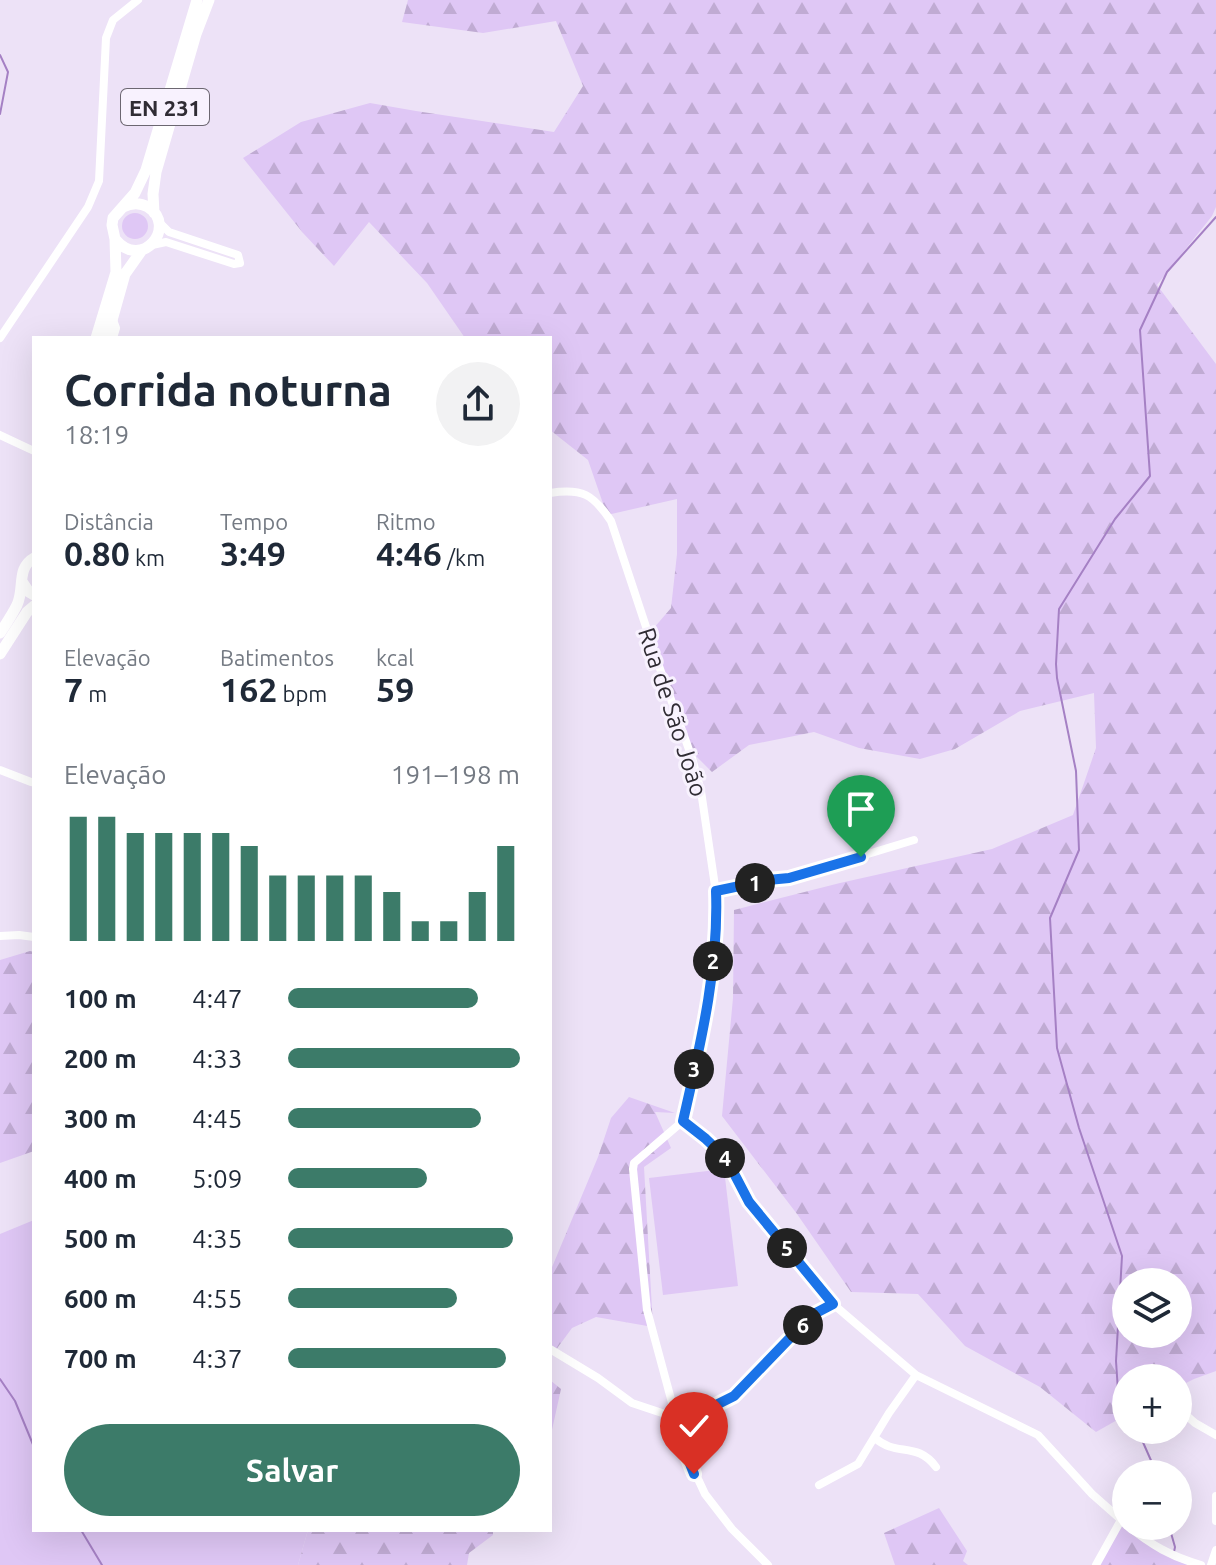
<!DOCTYPE html>
<html lang="pt">
<head>
<meta charset="utf-8">
<style>
	:root { --surface:#fff; --page:#f2f2f3; --text:#1f2937; --muted:#747a83; --accent:#3c7b69 }
	body { margin:0; font-family:Ubuntu,sans-serif; background:var(--page); color:var(--text); height:100vh; display:flex; flex-direction:column; font-size:30px; white-space:nowrap }
	* { box-sizing:border-box; margin:0 }
	p { font-size:26px; color:var(--muted) }
	.icon { flex:none; width:44px; height:44px; fill:none; stroke:currentColor; stroke-width:2; stroke-linecap:round; stroke-linejoin:round }
	.map { position:relative; flex:1; overflow:hidden }
	.drawer { position:absolute; left:32px; top:336px; width:520px; height:1196px; display:flex; flex-direction:column; background:var(--surface); border-radius:0px; box-shadow:0 8px 32px #0002 }
	.drawer>* { flex:none }
	.buttons { position:absolute; left:1112px; top:1268px; display:grid; gap:16px }
	.buttons a { display:grid; place-items:center; width:80px; height:80px; border-radius:50%; background:var(--surface); box-shadow:0 8px 32px #0002; font-size:40px }
	.pin { position:absolute; display:grid; place-items:center; width:68px; height:68px; color:#fff; margin:-82px -34px; border-radius:50% 50% 50% 0; rotate:-45deg; box-shadow:0 0 8px #0007 }
	.pin .icon { rotate:45deg }
	.km { position:absolute; width:40px; height:40px; margin:-20px; border-radius:50%; background:#222; color:#fff; font-size:22px; line-height:40px; text-align:center }
	.round { display:grid; place-items:center; flex:none; width:84px; height:84px; border-radius:42px; background:var(--page) }
	.headline { display:flex; align-items:center; justify-content:space-between; height:136px; padding:0 32px }
	h1 { font-size:44px; font-weight:600; line-height:60px }
	.stats { display:grid; grid-template-columns:repeat(3,1fr); gap:12px; height:136px; padding:8px 32px }
	.stats div { display:grid; align-content:center }
	.stats b { font-size:34px; font-weight:600 }
	.stats small { font-size:22px; font-weight:400 }
	.stats p { font-size:22px }
	.chart { height:224px; padding:16px 32px }
	.chart p { display:flex; justify-content:space-between }
	.chart svg { width:100%; height:144px; margin-top:8px; stroke:var(--accent); stroke-width:6 }
	.primary-button { display:flex; gap:16px; margin-top:auto; padding:16px 32px }
	.primary-button a { flex:1; height:92px; border-radius:48px; background:var(--accent); color:#fff; font-size:32px; font-weight:600; line-height:92px; text-align:center }
	ul { padding:0 32px; list-style:none; font-size:26px }
	li { display:grid; grid-template-columns:128px 96px 1fr; align-items:center; height:60px }
	li i { height:20px; border-radius:10px; background:var(--accent) }
	.map>svg:first-child { display:block }
</style>
</head>
<body>
<div class="map">
<svg width="1216" height="1565" viewBox="0 0 1216 1565">
	<defs>
		<pattern id="forest-firs" width="22" height="20" patternUnits="userSpaceOnUse" patternTransform="scale(2)"><rect width="22" height="20" fill="#dfc7f5"/><path d="M5 1l3.5 6h-7zM16 11l3.5 6h-7z" fill="#c0abd3"/></pattern>
	</defs>
	<rect width="100%" height="100%" fill="#ede2f7"/>
	<!-- grass -->
	<path fill="#dfc7f5" d="M122 226a13 13 0 1 1 26 0a13 13 0 1 1-26 0Z
		M724,1169L738,1286L663,1295L649,1178Z
		M34,1220V1530H308L298,1565H0V1234Z"/>
	<!-- forest -->
	<path fill="url(#forest-firs)" fill-rule="evenodd" d="M408,0H1216V207L1212,216L1157,285L1216,364V1371L1194,1379L1178,1387V1378H1126V1415L1096,1432L1040,1387L965,1346L918,1294L851,1292L797,1214L722,1116L733,998L734,910L840,883L992,849L1073,815L1096,748L1094,693L1020,711L955,749L920,759L859,748L814,732L749,745L712,772L691,751L647,636L671,608L677,554V499L607,515L588,460L550,430V338H465L427,283L369,222L334,266L303,233L243,158L301,122L370,103L416,111L554,132L583,86L556,21L483,33L402,22ZM1126,1282H1178V1334H1126Z
		M30,951L34,952V1151L0,1163V960Z
		M629,1097L675,1113L655,1112L671,1148L644,1167L653,1327L596,1317L572,1328L550,1358V1272L598,1157L611,1118Z
		M550,1380L561,1389L550,1439Z
		M939,1508L967,1551L963,1561L968,1565H895L884,1533Z
		M1121,1520L1142,1538L1199,1565H1096Z
		M308,1530H493V1535L469,1553L467,1565H298Z"/>
	<g fill="none" stroke-linecap="round" stroke-linejoin="round">
		<!-- stream -->
		<path stroke="#a580c4" stroke-width="2" d="M0,55L8,72L0,114
			M0,1379L15,1401L34,1447
			M1126,1424L1121,1410L1118,1391L1116,1361L1122,1256L1079,1128L1057,1048L1050,918L1079,850L1076,771L1057,678L1056,664L1059,609L1115,519L1150,476L1140,330L1167,272L1216,217
			M1136,1430L1138,1431L1157,1474
			M1169,1526L1175,1547L1174,1552
			M81,1530L102,1565"/>
		<!-- minor -->
		<path stroke="#fff" stroke-width="8" d="M159,222L169,232L238,255L240,263
			M152,245L166,242L234,264L240,263
			M113,320L116,328L113,338
			M0,338L88,207L99,181L106,38L113,20L138,0
			M0,435L34,451
			M550,493C582,488 593,494 611,521L659,666L692,758L701,791L716,893L715,950L703,1032L683,1121L634,1163L633,1169L647,1310L685,1451L705,1494L732,1529L768,1565
			M0,770L31,782
			M716,891L768,880L789,878L914,840
			M0,936L19,935L34,937
			M683,1121L726,1158L749,1202L833,1304L916,1375L1038,1435L1092,1494L1126,1524
			M550,1349L598,1378L632,1403L677,1418
			M1178,1408L1195,1423L1216,1435
			M677,1418L716,1405L734,1396L812,1315L833,1304
			M875,1438C896,1457 917,1441 936,1467
			M819,1485L858,1464L889,1413L916,1375
			M1216,1496V1521
			M1128,1526C1151,1545 1172,1557 1201,1565
			M1096,1565L1121,1520
			M1211,1565L1216,1550"/>
		<!-- major -->
		<path stroke="#fff" stroke-width="11" d="M154,213L153,194L156,172L196,34L209,0
			M115,239C142,272 178,226 148,207C139,202 131,203 123,207
			M96,338L116,272L115,239L112,225L113,218L135,193L146,170L197,0
			M107,338L125,274L142,250
			M23,583L29,592L34,595
			M0,633C6,624 12,615 17,605C25,588 16,568 34,558
			M0,654L27,612L34,606"/>
	</g>
	<g fill="none" stroke-linecap="round" stroke-linejoin="round">
		<defs>
			<path id="route" d="M694,1474L685,1451L677,1418L716,1405L734,1396L812,1315L833,1304L749,1202L726,1158L706,1139L683,1121C700,1046 719,969 716,891L768,880L789,878L861,857"/>
		</defs>
		<!-- route casing -->
		<use href="#route" stroke="#fff" stroke-width="16"/>
		<!-- route -->
		<use href="#route" stroke="#1a73e8" stroke-width="10"/>
	</g>
	<g text-anchor="middle" dominant-baseline="central" stroke-width="6" stroke-linejoin="round" paint-order="stroke">
		<!-- shield labels -->
		<rect fill="#f8f2fe" stroke="#6c6771" stroke-width="2" x="121" y="89" width="88" height="36" rx="6"/>
		<g font-size="22" font-weight="bold" fill="#302c34">
			<text x="165" y="107">EN 231</text>
		</g>
		<!-- street labels -->
		<g font-size="24" fill="#302c34" stroke="#f8f2fe">
			<text transform="translate(673 712) rotate(72)">Rua de São João</text>
		</g>
	</g>
</svg>
<div class="buttons">
<a><svg class="icon" aria-label="layers" viewBox="0 0 24 24"><path d="M12 4l9 5-9 5-9-5zM3 14l9 5 9-5"/></svg></a>
<a>+</a>
<a>−</a>
</div>
<div class="pin" style="left:861px;top:857px;background:#1e9e55"><svg class="icon" aria-label="arrive" viewBox="0 0 24 24"><path d="M6 21V4h12l-3 4 3 4H6"/></svg></div>
<div class="pin" style="left:694px;top:1474px;background:#d93025"><svg class="icon" aria-label="check" viewBox="0 0 24 24"><path d="M5 12l5 5 9-10"/></svg></div>
<b class="km" style="left:755px;top:883px">1</b>
<b class="km" style="left:713px;top:961px">2</b>
<b class="km" style="left:694px;top:1069px">3</b>
<b class="km" style="left:725px;top:1158px">4</b>
<b class="km" style="left:787px;top:1248px">5</b>
<b class="km" style="left:803px;top:1325px">6</b>
<section class="drawer">
<div class="headline"><div><h1>Corrida noturna</h1><p>18:19</p></div><a class="round"><svg class="icon" aria-label="share" viewBox="0 0 24 24"><path d="M12 15V3M7 8l5-5 5 5M5 13v7h14v-7"/></svg></a></div>
<div class="stats">
<div><p>Distância</p><b>0.80<small> km</small></b></div>
<div><p>Tempo</p><b>3:49</b></div>
<div><p>Ritmo</p><b>4:46<small> /km</small></b></div>
</div>
<div class="stats">
<div><p>Elevação</p><b>7<small> m</small></b></div>
<div><p>Batimentos</p><b>162<small> bpm</small></b></div>
<div><p>kcal</p><b>59</b></div>
</div>
<div class="chart"><p><span>Elevação</span>191–198 m</p>
<svg viewBox="0 0 160 44" preserveAspectRatio="none"><path d="M5 44V6M15 44V6M25 44V11M35 44V11M45 44V11M55 44V11M65 44V15M75 44V24M85 44V24M95 44V24M105 44V24M115 44V29M125 44V38M135 44V38M145 44V29M155 44V15"/></svg>
</div>
<ul>
<li><b>100 m</b>4:47<i style="width:82%"></i></li>
<li><b>200 m</b>4:33<i style="width:100%"></i></li>
<li><b>300 m</b>4:45<i style="width:83%"></i></li>
<li><b>400 m</b>5:09<i style="width:60%"></i></li>
<li><b>500 m</b>4:35<i style="width:97%"></i></li>
<li><b>600 m</b>4:55<i style="width:73%"></i></li>
<li><b>700 m</b>4:37<i style="width:94%"></i></li>
</ul>
<div class="primary-button"><a>Salvar</a></div>
</section>
</div>
</body>
</html>
